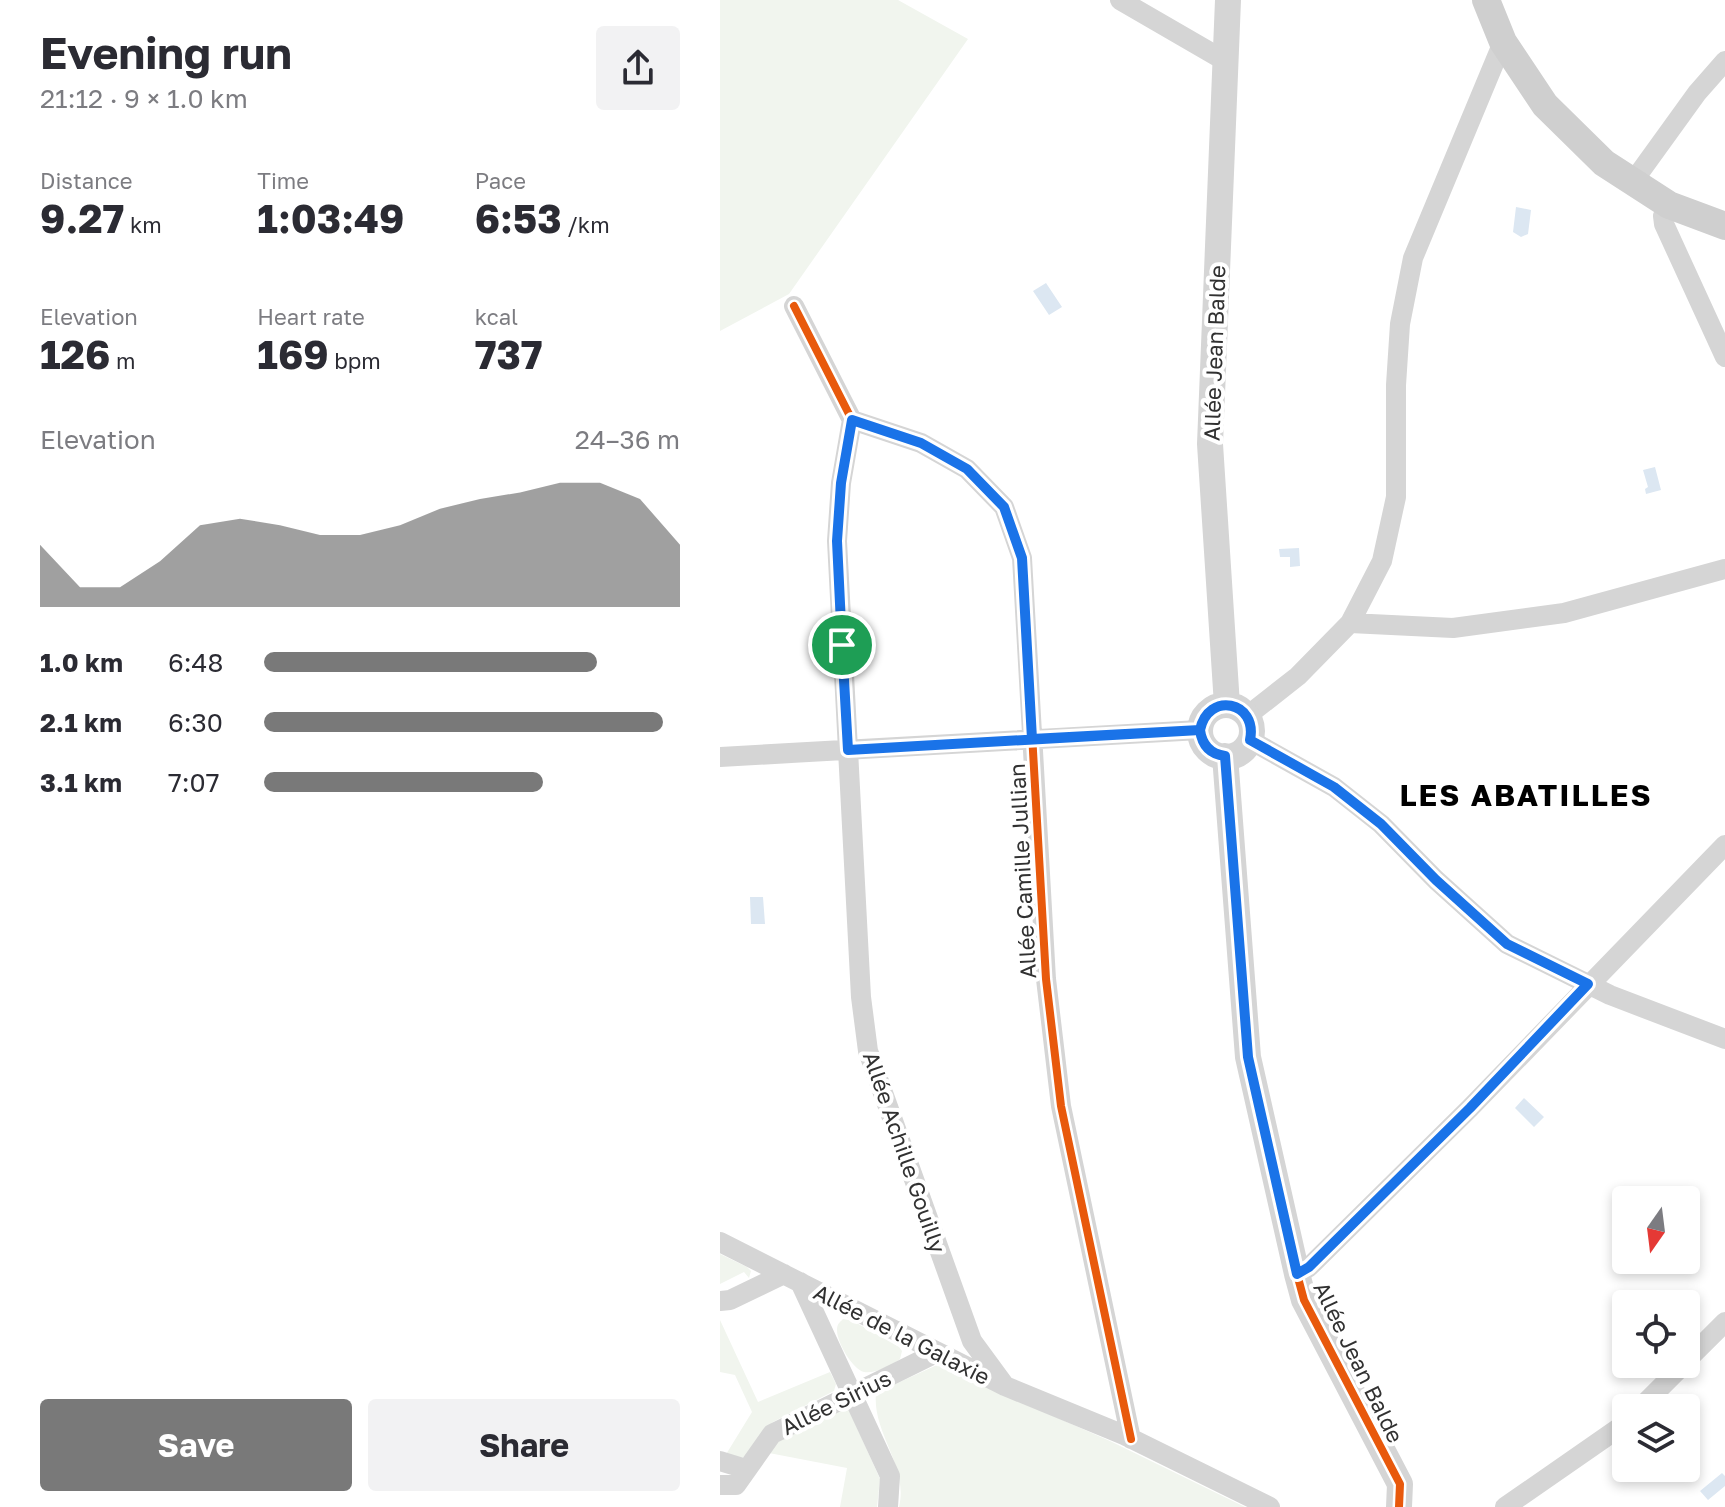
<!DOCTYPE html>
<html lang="en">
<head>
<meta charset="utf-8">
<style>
	:root { --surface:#fff; --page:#f2f2f3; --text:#2b2b33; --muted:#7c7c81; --accent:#797979 }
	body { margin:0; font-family:"Golos Text",sans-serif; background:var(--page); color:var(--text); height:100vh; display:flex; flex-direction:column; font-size:30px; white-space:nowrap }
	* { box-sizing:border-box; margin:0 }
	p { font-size:26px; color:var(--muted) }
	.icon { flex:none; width:44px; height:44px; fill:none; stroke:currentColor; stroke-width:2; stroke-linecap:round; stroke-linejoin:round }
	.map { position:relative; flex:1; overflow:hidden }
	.side { display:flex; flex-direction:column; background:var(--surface); width:720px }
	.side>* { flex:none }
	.needle { width:52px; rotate:194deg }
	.controls { position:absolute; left:892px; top:1186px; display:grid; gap:16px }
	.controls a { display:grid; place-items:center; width:88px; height:88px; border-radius:8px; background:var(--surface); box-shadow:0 4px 12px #0003; font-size:40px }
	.pin { position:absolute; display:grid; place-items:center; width:68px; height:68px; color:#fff; margin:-34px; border:4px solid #fff; border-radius:50%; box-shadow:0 2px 8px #0007 }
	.round { display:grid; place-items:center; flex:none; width:84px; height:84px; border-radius:8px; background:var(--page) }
	.head { display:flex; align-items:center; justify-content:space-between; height:136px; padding:0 40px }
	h1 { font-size:44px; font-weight:700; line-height:60px }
	.stats { display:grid; grid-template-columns:repeat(3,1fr); gap:12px; height:136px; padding:8px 40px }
	.stats div { display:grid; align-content:center }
	.stats b { font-size:40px; font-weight:700 }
	.stats small { font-size:22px; font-weight:400 }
	.stats p { font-size:22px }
	.chart { height:224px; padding:16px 40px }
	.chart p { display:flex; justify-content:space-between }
	.chart svg { width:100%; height:144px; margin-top:8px; fill:var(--accent); opacity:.7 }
	.action { display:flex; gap:16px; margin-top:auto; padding:16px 40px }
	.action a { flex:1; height:92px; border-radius:8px; background:var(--accent); color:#fff; font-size:32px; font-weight:700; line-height:92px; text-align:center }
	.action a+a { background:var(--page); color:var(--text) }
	ul { padding:0 40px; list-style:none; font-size:26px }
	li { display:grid; grid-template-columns:128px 96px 1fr; align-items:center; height:60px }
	li i { height:20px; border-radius:10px; background:var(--accent) }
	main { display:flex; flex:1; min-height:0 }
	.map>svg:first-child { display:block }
</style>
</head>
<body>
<main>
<section class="side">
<div class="head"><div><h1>Evening run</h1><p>21:12 · 9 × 1.0 km</p></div><a class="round"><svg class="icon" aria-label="share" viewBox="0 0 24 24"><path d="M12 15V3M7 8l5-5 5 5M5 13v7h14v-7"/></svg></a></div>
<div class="stats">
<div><p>Distance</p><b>9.27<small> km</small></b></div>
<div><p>Time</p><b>1:03:49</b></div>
<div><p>Pace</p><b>6:53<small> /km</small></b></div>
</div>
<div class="stats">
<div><p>Elevation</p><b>126<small> m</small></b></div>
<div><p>Heart rate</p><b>169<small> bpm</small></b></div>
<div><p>kcal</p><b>737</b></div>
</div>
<div class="chart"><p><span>Elevation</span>24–36 m</p>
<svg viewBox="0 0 160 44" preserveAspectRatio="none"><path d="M0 44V25L10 38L20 38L30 30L40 19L50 17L60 19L70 22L80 22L90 19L100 14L110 11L120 9L130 6L140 6L150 11L160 25V44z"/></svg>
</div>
<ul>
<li><b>1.0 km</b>6:48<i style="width:80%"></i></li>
<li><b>2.1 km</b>6:30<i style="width:96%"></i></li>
<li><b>3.1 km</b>7:07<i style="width:67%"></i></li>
</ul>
<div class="action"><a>Save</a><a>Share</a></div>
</section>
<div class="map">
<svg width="1005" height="1507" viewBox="0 0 1005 1507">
	<rect width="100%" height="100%" fill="#fff"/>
	<!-- green -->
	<path fill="#f1f5ee" d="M0,0H178L248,39L69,294L0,331Z
		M0,1254L27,1267L31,1271L29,1278L24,1272L0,1284Z
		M123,1319L133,1321L179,1347L182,1351L180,1359C172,1365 155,1374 144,1372C132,1369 117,1342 117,1330C117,1324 119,1323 123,1319Z
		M0,1320L38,1402L110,1372L116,1384L114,1391L53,1422L25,1456L18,1461L5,1456L32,1412L15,1375L0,1372Z
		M217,1365L390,1441L525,1507H179C189,1466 152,1433 156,1393Z
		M119,1408L129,1410L160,1479L157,1507H120L127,1468L49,1453L54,1444Z"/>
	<!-- water -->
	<path fill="#dce7f2" d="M796,207L811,210L808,234L801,237L793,232Z
		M326,283L342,307L329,315L313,291Z
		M935,467L941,490L926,494L925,489L928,487L923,470Z
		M579,548L580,566L570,567V557H560L559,549Z
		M30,897H43L45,924H31Z
		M804,1098L824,1117L814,1127L795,1108Z
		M1002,1473L1005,1476V1486L988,1500L980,1491Z"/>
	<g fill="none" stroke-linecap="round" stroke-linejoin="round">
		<!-- minor -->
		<path stroke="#d5d5d5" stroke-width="20" d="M400,0L507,62
			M912,183L977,93L1005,61
			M949,205L943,216L944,224L1005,357
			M74,306L132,420L201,443L247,469L284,507L302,558L326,979L341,1106L411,1439
			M132,420L121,483L117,541L141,997L148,1051L252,1341L285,1386
			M630,623L733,628L844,613L1005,569
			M527,716L578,676L630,623L662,561L676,497V385L680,324L693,258L783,42
			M530,740L614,787L661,824L716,880L787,944L890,995L1005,1039
			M0,757L480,730
			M0,1242L285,1386L404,1435L550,1507
			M577,1274L589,1267L750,1108L1005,845
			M80,1282L170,1476L168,1507
			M0,1301L10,1300L64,1274
			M966,1361L1005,1322
			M920,1408L964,1364
			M0,1461L26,1469
			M0,1485H16L52,1434L218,1352
			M785,1507L906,1423"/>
		<!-- tertiary -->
		<path stroke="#d5d5d5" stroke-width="26" d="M507,705L490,444L508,0
			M480 731a26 26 0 1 1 52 0a26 26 0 1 1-52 0Z
			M505,756L528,1057L577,1274L584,1300L680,1484L679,1507"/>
		<!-- secondary -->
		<path stroke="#cfcfcf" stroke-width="28" d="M766,0L783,42L825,105L884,163L949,205L1005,226"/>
		<defs>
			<path id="cycleway" d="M74,306L132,420L201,443L247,469L284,507L302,558L326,979L341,1106L411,1439
				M505,756L528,1057L577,1274L584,1300L680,1484L679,1507"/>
		</defs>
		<!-- cycleway casing -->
		<use href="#cycleway" stroke="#fff" stroke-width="13"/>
		<!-- cycleway -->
		<use href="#cycleway" stroke="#e8590c" stroke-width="8"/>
	</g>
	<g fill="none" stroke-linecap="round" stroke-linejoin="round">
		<defs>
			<path id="route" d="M122,645L128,750L480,730C482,745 490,754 505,756L528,1057L577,1274L589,1267L750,1108L868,984L787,944L716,880L661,824L614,787L530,740C538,701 488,691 480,730L312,739L302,558L284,507L247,469L201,443L132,420L121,483L117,541L122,645"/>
		</defs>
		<!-- route casing -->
		<use href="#route" stroke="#fff" stroke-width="16"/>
		<!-- route -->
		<use href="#route" stroke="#1a73e8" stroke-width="10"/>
	</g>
	<g text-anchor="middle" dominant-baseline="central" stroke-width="8" stroke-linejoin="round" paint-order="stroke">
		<!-- street labels -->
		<g font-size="22" fill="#313131" stroke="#fff">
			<text transform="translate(494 353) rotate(-88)">Allée Jean Balde</text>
			<text transform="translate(302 871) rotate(-93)">Allée Camille Jullian</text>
			<text transform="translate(185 1152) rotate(71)">Allée Achille Gouilly</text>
			<text transform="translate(182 1334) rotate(27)">Allée de la Galaxie</text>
			<text transform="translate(639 1362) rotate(64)">Allée Jean Balde</text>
			<text transform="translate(116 1402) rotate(-26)">Allée Sirius</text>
		</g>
		<!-- district labels -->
		<g font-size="30" font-weight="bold" letter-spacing="2" fill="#000" stroke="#fff">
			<text x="806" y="795">LES ABATILLES</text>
		</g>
	</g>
</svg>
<div class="controls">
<a><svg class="needle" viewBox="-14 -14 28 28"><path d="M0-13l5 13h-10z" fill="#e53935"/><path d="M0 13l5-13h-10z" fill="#7c7c81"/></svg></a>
<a><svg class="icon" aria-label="locate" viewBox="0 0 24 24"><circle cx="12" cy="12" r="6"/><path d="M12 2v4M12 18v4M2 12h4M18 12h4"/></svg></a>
<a><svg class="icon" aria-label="layers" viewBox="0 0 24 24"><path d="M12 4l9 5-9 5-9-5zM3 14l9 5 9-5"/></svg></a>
</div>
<div class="pin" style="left:122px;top:645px;background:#1e9e55"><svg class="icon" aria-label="arrive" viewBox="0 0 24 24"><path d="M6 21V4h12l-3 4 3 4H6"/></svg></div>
</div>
</main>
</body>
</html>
